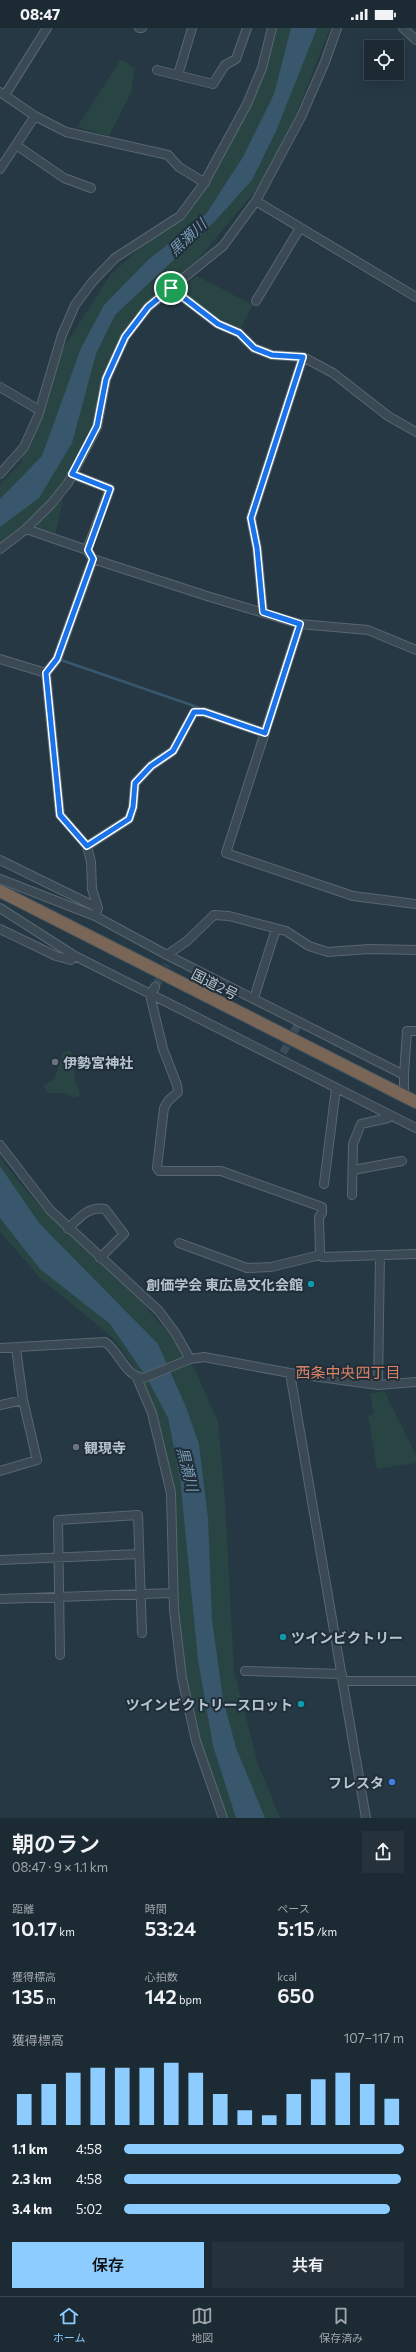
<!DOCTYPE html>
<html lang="ja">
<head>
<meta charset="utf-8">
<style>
	:root { --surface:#1c2a33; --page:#25323b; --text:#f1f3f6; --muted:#a0a7ac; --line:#3a464e; --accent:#8cccfe }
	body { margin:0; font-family:Commissioner,"Noto Sans JP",sans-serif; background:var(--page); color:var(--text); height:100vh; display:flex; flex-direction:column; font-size:15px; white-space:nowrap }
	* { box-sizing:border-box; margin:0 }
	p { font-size:13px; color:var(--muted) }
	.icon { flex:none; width:22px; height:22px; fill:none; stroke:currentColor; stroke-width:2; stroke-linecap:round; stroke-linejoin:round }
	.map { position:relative; height:1790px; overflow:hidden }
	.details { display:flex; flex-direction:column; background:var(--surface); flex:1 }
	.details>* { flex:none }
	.buttons { position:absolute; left:364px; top:12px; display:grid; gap:8px }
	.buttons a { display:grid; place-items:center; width:40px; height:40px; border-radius:0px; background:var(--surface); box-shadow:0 4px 16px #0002,0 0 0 1px var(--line); font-size:20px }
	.pin { position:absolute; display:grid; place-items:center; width:34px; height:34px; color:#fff; margin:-17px; border:2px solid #fff; border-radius:50%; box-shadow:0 1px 4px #0007 }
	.round { display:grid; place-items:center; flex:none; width:42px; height:42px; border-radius:0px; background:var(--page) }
	.head { display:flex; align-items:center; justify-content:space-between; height:68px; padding:0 12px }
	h1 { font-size:22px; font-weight:600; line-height:30px }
	.figures { display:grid; grid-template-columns:repeat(3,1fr); gap:6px; height:68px; padding:4px 12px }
	.figures div { display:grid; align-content:center }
	.figures b { font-size:20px; font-weight:600 }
	.figures small { font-size:11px; font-weight:400 }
	.figures p { font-size:11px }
	.chart { height:112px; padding:8px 12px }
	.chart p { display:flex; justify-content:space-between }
	.chart svg { width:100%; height:72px; margin-top:4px; stroke:var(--accent); stroke-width:6 }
	.cta { display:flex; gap:8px; margin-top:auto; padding:8px 12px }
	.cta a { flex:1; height:46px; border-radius:0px; background:var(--accent); color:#111; font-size:16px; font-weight:600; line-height:46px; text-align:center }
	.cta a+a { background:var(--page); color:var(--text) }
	ul { padding:0 12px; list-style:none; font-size:13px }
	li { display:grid; grid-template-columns:64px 48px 1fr; align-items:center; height:30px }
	li i { height:10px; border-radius:5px; background:var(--accent) }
	.status { display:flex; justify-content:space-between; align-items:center; height:28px; padding:0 20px; background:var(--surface); direction:ltr }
	.status svg { height:11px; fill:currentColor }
	.tabs { display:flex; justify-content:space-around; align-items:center; height:56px; border-top:1px solid var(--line); background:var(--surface); font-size:11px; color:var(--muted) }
	.tabs a { display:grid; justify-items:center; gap:2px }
	.tabs .current { color:var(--accent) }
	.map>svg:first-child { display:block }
</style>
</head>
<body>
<div class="status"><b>08:47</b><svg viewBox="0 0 49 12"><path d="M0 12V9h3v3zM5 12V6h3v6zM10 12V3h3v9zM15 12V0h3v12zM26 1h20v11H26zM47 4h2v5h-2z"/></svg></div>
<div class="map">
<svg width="416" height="1790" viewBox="0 0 416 1790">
	<rect width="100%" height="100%" fill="#253844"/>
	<!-- green -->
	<path fill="#284543" d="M274,0H330L276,138L200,229L132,290L97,399L52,475L0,516V456L20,436L54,334L111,246L150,211L183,189L262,40Z
		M121,31L135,41L131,64L109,108L77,99Z
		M197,248L253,277L240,301L215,288L180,260Z
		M63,471L55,508L39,503L36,500L38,494Z
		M67,1023H71C75,1032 74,1042 75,1052C76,1058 80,1061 80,1067L75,1070L64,1065H48L43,1058L55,1051C56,1041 61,1035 62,1025Z
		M0,1126L5,1136L42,1181L135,1267L175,1312L194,1340L218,1393L225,1472L234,1643L258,1736L280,1790H223L204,1735L181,1641L173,1459L163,1409L154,1383L134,1339L112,1309L40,1250L0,1204Z
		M384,1363L416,1427V1435L377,1441L368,1388L374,1386L370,1366Z"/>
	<!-- water -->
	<path fill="#38576c" d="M291,0H317L276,103L252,152L215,193L115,287L96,326L72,415L39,470L0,499V471L42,428L81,320L104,277L148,232L206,186L243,129L274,66Z
		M0,1138L39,1195L158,1316L186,1379L199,1416L208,1491L212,1592L223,1671L236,1720L265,1790H236L213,1718L198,1632L180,1450L168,1390L147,1350L110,1296L40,1241L0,1190Z"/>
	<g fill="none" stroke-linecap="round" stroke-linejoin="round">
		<!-- stream -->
		<path stroke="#38576c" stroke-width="2.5" d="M58,631L203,681"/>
		<!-- minor-tunnel -->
		<path stroke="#3b4d59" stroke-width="8" stroke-dasharray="8 4" stroke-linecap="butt" d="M155,959L167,937
			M283,1025L297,998"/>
		<defs>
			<path id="minor" d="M139,0H142
				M403,0L416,12
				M157,42L213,56L225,37L236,31L247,0
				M178,47L192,0
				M0,64L35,88L66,104L168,127L179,139L205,155
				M5,67L47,0
				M16,117L64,150L91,160
				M0,141L35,88
				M256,173L416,269
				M171,260L218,296L239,305L254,320L272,327L303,329L333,345L388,388L416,404
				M256,273L300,200
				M0,359L39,382
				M0,446L24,419L38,388L62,307L75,277L93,253L115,230L180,188L203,157L247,76L262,40L272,0
				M72,446L110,461L87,522
				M26,501L87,522L93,531L207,568L300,596L368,602L416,622
				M0,521L26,501L52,475L68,455L97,399L106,351L125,309L148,279L223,218L256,173L301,89L325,34L337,0
				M93,531L57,631L46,645L60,787L87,818L91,834L92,861L98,880L95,888
				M263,584L257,520L251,490L303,329
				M300,596L226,825L353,868L416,876
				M0,631L46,645
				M87,818L129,791L133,779L135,755L151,738L173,723L194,684H204L265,705
				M0,832L98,880
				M0,851L95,888L167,927L404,1047V1068
				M0,880L75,928L416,1100
				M0,901L56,928L71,932L75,928
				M167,927L187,913L214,887L229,888L286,903L309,918L328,924L369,921L416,922
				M155,959L151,966V971L163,1021L177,1057L178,1064L168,1073L164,1080L157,1140L159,1143H221L322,1179V1185L319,1189L320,1227L323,1229L416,1226
				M254,970L276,901
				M404,1047L407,1003H416
				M0,1117L50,1182L159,1283L176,1306L190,1331
				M353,1142L402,1133
				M324,1156L336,1060
				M352,1167L353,1116L361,1096L388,1090
				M68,1201C79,1190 88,1178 105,1181L124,1206L100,1230
				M179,1215L247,1240L271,1239L320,1227
				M0,1320L105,1314C120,1324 125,1349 144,1350L190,1331L204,1329L290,1345L378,1357L416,1354
				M290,1345L366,1790
				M137,1350L152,1385L171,1465L174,1582L182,1650L196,1713L223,1790
				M378,1357L380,1227
				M0,1377L23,1372
				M0,1443L37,1432L23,1372L16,1320
				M0,1532L139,1526
				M0,1571L173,1565
				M60,1627L58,1492L138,1487L142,1605
				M245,1643L342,1646
				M343,1653H416"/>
			<path id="highway" d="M0,863L416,1074"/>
		</defs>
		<!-- minor casing -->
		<use href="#minor" stroke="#586771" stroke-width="10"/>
		<!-- highway casing -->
		<use href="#highway" stroke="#45545e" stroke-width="14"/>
		<!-- minor -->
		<use href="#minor" stroke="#3a4954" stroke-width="8"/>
		<!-- highway -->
		<use href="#highway" stroke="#7a6657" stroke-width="12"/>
	</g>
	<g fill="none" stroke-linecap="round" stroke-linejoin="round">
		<defs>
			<path id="route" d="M171,260L218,296L239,305L254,320L272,327L303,329L251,490L257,520L263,584L300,596L265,705L204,684H194L173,723L151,738L135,755L133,779L129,791L87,818L60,787L46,645L57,631L93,531L88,522L110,461L72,446L97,398L106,351L125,309L148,279Z"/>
		</defs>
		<!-- route casing -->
		<use href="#route" stroke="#fff" stroke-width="8"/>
		<!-- route -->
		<use href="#route" stroke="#1a73e8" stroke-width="5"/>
	</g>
	<!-- markers -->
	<g fill="#6b7280" stroke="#1f2e39" stroke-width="1.5">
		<circle cx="55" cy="1034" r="4"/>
		<circle cx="76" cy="1419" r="4"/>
	</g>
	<g fill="#0f9aa8" stroke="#1f2e39" stroke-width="1.5">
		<circle cx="311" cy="1256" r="4"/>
		<circle cx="283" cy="1609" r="4"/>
		<circle cx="301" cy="1676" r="4"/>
	</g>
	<circle fill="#3f7fe0" stroke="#1f2e39" stroke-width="1.5" cx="392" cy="1754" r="4"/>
	<g text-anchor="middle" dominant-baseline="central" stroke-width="4" stroke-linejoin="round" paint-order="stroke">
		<!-- street labels -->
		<g font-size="14" fill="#b7c4cd" stroke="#1f2e39">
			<text transform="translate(215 956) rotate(27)">国道2号</text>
		</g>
		<!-- poi labels -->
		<g font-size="14" font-weight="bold" fill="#b7c4cd" stroke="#1f2e39" text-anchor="start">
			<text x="63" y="1034">伊勢宮神社</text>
			<text x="303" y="1256" text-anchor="end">創価学会 東広島文化会館</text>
			<text x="84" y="1419">観現寺</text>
			<text x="291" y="1609">ツインビクトリー</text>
			<text x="293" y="1676" text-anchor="end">ツインビクトリースロット</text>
			<text x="384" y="1754" text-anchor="end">フレスタ</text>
		</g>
		<!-- water labels -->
		<g font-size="15" font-style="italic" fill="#769ab2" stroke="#1f2e39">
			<text transform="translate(187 209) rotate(-43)">黒瀬川</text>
			<text transform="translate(188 1441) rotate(76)">黒瀬川</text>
		</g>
		<!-- neighbourhood labels -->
		<g font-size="15" fill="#dc8264" stroke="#1f2e39">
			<text x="348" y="1344">西条中央四丁目</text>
		</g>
	</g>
</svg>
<div class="buttons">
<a><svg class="icon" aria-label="locate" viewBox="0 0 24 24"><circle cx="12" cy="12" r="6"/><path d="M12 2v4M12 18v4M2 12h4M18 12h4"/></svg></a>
</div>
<div class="pin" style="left:171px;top:260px;background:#1e9e55"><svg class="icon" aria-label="arrive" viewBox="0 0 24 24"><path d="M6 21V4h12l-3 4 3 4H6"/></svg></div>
</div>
<section class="details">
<div class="head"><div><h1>朝のラン</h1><p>08:47 · 9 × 1.1 km</p></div><a class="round"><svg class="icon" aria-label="share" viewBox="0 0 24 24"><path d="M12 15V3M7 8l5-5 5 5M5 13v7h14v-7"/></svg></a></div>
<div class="figures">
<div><p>距離</p><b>10.17<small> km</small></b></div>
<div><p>時間</p><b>53:24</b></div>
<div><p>ペース</p><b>5:15<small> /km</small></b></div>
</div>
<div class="figures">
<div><p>獲得標高</p><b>135<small> m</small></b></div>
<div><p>心拍数</p><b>142<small> bpm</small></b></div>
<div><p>kcal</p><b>650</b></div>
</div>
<div class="chart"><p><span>獲得標高</span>107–117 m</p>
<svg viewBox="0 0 160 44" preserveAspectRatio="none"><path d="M5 44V25M15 44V19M25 44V12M35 44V9M45 44V9M55 44V9M65 44V6M75 44V12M85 44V25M95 44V35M105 44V38M115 44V25M125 44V16M135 44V12M145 44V19M155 44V28"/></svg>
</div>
<ul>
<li><b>1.1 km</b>4:58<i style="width:100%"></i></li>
<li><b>2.3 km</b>4:58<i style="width:99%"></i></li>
<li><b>3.4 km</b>5:02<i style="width:95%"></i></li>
</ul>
<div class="cta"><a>保存</a><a>共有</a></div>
</section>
<nav class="tabs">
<a class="current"><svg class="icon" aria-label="home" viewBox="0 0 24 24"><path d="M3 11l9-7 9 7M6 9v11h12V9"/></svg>ホーム</a>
<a><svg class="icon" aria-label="map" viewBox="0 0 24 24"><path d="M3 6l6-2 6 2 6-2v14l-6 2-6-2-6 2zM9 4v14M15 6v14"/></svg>地図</a>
<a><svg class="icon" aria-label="saved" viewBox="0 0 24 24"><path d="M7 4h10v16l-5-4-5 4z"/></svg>保存済み</a>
</nav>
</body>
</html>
